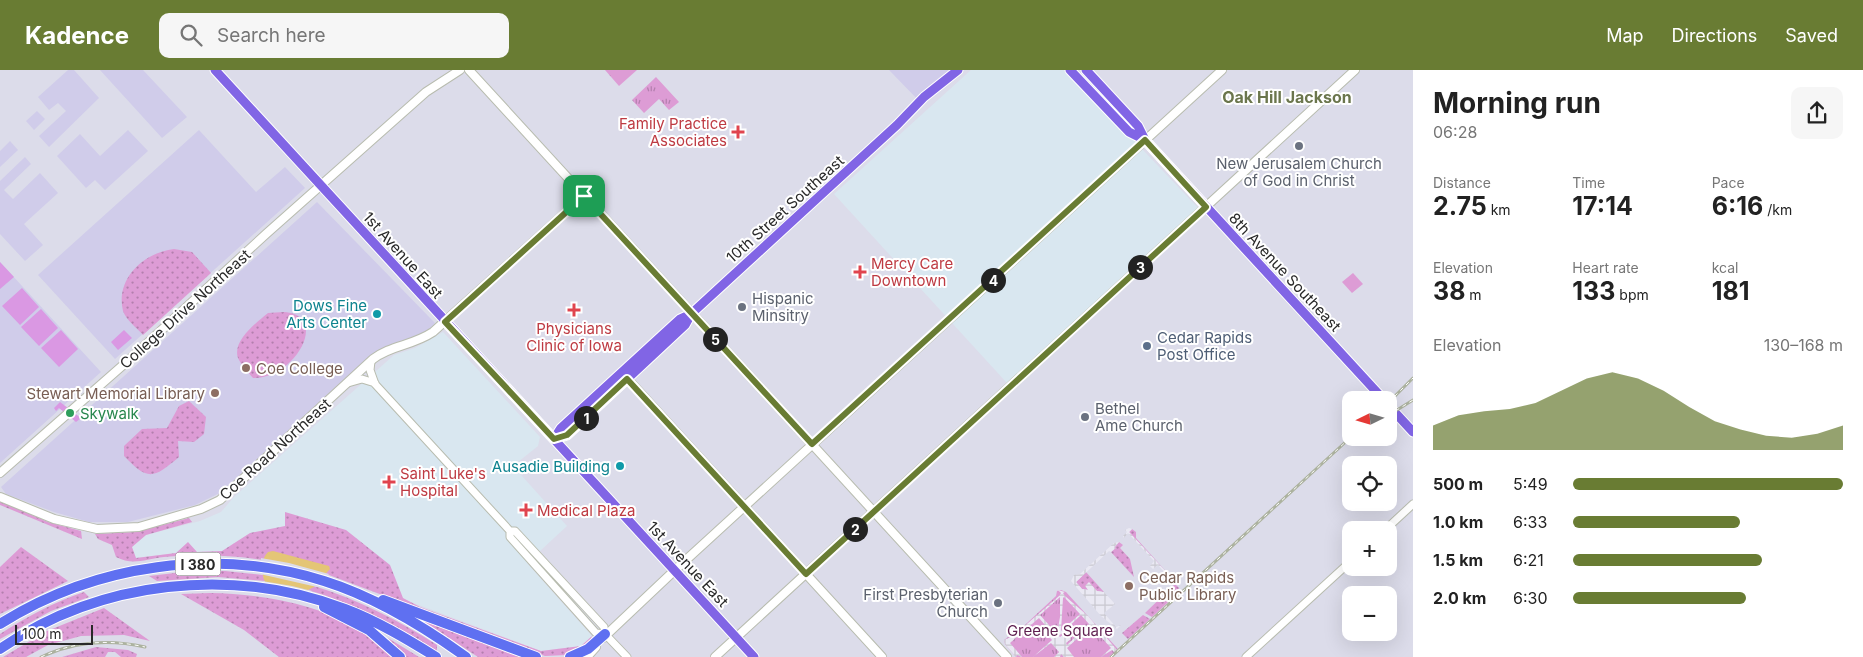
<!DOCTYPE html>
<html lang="en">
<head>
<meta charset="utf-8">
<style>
	:root { --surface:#fff; --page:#f6f6f6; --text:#222; --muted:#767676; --accent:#697c33 }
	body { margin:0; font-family:Inter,sans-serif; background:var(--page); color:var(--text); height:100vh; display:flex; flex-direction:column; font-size:19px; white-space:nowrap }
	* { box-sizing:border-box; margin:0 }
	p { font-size:16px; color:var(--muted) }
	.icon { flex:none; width:28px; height:28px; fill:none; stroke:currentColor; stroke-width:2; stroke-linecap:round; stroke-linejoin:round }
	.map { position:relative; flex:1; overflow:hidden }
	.drawer { display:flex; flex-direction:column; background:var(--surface); width:450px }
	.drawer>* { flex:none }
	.needle { width:32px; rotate:265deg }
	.controls { position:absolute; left:1342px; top:321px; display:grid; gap:10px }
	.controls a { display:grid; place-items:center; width:55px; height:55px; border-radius:10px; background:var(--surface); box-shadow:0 5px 20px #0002; font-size:25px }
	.scale { position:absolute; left:15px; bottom:12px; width:78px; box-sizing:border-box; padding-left:5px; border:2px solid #292929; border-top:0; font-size:14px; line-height:18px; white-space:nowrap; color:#292929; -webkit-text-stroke:4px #fff; paint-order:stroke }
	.pin { position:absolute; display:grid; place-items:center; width:42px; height:42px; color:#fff; margin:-21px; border-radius:10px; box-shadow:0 2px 8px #0006 }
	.km { position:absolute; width:25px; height:25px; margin:-12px; border-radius:50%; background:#222; color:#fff; font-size:14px; line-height:25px; text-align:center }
	.round { display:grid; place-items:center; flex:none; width:52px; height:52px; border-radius:10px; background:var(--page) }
	.head { display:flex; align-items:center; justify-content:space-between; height:85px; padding:0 20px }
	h1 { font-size:28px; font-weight:700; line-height:38px }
	.figures { display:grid; grid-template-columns:repeat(3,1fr); gap:8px; height:85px; padding:5px 20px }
	.figures div { display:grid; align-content:center }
	.figures b { font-size:25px; font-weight:700 }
	.figures small { font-size:14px; font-weight:400 }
	.figures p { font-size:14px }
	.chart { height:140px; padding:10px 20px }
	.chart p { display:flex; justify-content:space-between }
	.chart svg { width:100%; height:90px; margin-top:5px; fill:var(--accent); opacity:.7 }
	ul { padding:0 20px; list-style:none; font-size:16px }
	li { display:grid; grid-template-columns:80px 60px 1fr; align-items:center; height:38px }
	li i { height:12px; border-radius:6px; background:var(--accent) }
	header { display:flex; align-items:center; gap:30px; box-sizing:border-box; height:70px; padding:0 25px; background:var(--accent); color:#fff }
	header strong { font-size:24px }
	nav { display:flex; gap:28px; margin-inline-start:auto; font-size:18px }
	.search { width:350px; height:45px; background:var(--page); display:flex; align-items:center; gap:12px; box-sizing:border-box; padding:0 18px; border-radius:10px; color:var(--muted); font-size:19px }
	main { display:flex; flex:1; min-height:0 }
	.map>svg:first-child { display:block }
</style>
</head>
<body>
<header>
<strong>Kadence</strong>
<div class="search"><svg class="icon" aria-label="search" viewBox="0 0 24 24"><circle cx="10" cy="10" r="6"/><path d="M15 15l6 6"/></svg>Search here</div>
<nav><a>Map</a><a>Directions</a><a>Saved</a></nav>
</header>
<main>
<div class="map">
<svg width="1413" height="587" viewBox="0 0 1413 587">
	<defs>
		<pattern id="grass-dots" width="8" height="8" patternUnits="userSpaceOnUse" patternTransform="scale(1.25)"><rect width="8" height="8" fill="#dd9cd5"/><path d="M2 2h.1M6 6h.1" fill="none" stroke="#b37fad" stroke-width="1.8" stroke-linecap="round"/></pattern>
		<pattern id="park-tufts" width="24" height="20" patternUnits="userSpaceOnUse" patternTransform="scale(1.25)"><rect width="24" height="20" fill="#dd9cd5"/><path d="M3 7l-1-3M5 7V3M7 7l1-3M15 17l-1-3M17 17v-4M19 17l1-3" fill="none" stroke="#b37fad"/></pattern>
		<pattern id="plaza-grid" width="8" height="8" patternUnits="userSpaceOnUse" patternTransform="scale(1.25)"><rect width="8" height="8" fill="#eae9f3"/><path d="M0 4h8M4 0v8" fill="none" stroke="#c9c8d0"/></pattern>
	</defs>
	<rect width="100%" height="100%" fill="#dcdcea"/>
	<!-- education -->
	<path fill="#d0ccea" d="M68,0H74L99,28L49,77L39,66L66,41L58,33L49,40L38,27Z
		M100,0H143L187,47L162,68Z
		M889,0H958L922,34Z
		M37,41L45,49L34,60L26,51Z
		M128,60L148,81L105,120L95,110L86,118L57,86L80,64L100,86Z
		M199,60L256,122L285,97L305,118L115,289L38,205Z
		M10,71L18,80L0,97V81Z
		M25,87L31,94L4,120L13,129L40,103L58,123L24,154L43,175L25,191L0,164V111Z
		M317,132L435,253L431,258L418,266L389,277L226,420L195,435L128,452H89L54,442L6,424L1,417Z
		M0,192L101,302L0,393Z"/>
	<!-- medical -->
	<path fill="#d9e7f0" d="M971,0H1067L1199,139L1007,313L834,124Z
		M443,262L540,367L538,376L513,396L567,456L527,493L592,566L581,576L541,581L403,529L264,480L183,482L128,489L124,484L146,465L200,451L221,442L234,427L394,285L415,278Z"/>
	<!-- grass -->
	<path fill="url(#grass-dots)" d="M174,179L192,182L211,203L143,265C137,258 126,250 123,241C115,208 145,182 174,179Z
		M284,242C330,245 296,308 253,308C248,302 241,295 238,288C232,271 256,253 268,243Z
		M189,331L206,347L204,364L194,372L178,371L179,387C153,409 148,411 124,386V376L142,359L167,358L179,336Z
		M0,431L48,452L81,461L82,469L0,435Z
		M285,442L346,460L390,495L403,528L420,537L541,581L581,576L592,566L589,574L566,585L545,586L313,499C263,488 215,482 164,487C145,489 133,496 116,487L112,475L98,469L95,464L136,462L189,448L192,452L146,465L132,477L136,488L176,483L188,472L197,482L222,481L250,463L285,456Z
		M1132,459L1136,462V468L1172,508L1129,462Z
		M1119,472L1123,475L1120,478L1130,489L1134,507L1111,482Z
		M21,477L68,511L0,544V497Z
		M192,501H225L263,505L265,511L218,507L157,511L149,506Z
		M1086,502L1104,522L1082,519L1076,512Z
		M1175,514L1179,518L1177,524L1152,547L1145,543Z
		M314,516C359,530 398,550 437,575V581C396,555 355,534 308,520Z
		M84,522L89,527L51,541L0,569V564C26,547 54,532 84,522Z
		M210,523C262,524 314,533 360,559C373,566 385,578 397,587H279L244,560L181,524Z
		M104,538L150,571L124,565L81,566L48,575L26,587H3L47,561Z
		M414,545L528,587H478Z
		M1143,545L1150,549L1128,569L1122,563Z
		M388,568L419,587H404Z
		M96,577L128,580L137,584L136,587H121L115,582H108L105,587H62Z"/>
	<!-- park -->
	<path fill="url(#park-tufts)" d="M605,0H637L619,16Z
		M656,7L679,32L669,40L659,29L644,43L632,30Z
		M1061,520L1066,522L1118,579L1109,587H1016L1005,574L1004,570L1008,567L1013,566L1056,526L1057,521Z"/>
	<!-- garden -->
	<path fill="#dd9cd5" d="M1353,203L1363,214L1352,223L1342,212Z"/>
	<!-- pitch -->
	<path fill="#da98e3" d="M0,192L14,207L0,219Z
		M22,218L39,237L20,255L2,236Z
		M41,239L58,258L39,276L21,257Z
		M61,260L78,279L59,297L41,278Z
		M124,260L132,268L118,280L111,272Z
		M60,332L81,348L76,352L59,338L56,341L54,338Z"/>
	<!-- plaza -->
	<path fill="url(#plaza-grid)" fill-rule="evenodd" d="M1129,458L1132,459L1129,462L1172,508L1171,510L1158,495L1153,499L1150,496L1154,491L1128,463L1124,468L1123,466L1127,462L1125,460Z
		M1119,472L1114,477L1116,478L1111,482L1109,481L1076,512L1082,519L1088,520L1085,516L1089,512L1097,521L1104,522L1115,534L1104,543L1116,557L1121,555L1117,559L1101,546L1071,511L1074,505L1080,504L1114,473Z
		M1058,520L1065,522L1063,523L1065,526L1088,546L1117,580L1114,582L1112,580L1101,587L1111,578L1091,556L1067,578L1074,587H1064L1061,584L1060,587H1054L1059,582L1051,573L1033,587L1052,570L1041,558L1045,555L1039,548L1010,573L1022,587L1017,585L1016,587L1005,574L1004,570L1013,566L1059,526L1061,523ZM1060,527V547L1057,564L1040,545ZM1064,527L1080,544L1061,561L1063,528ZM1081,545L1089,554L1067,575L1066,573L1071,569L1065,563L1060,567L1059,566Z"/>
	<!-- water -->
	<path fill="#e4c576" d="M273,481L329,496L330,499L314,517L306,521L265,512C261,504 261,488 268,482Z"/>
	<!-- pier -->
	<path fill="#dcdcea" d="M261,488L289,493L329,504L317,517L260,504Z
		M262,511L292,516L312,521L307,523L264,514Z"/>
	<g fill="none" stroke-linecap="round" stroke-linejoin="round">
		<defs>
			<path id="tertiary" d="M371,291L370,300L375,314L510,461V467L596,563L605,564
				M348,313L362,309L375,313
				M1385,460L1413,434
				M510,461H515L604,557L605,564L627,587
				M1246,587L1351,491"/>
			<path id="secondary" d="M469,0L1007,587
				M623,304L882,587
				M0,403L130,289L266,164L426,22L460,0
				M0,427L54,449L97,459L139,457L201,439L220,430L373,289C391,275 412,276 433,262L584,126
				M603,568L675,500L1222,0
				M587,587L596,577
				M715,587L1355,0"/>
			<path id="primary" d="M215,0L754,587
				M1070,0L1129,62L1145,70
				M1086,0L1138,56L1145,70L1384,330
				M1389,336L1413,362
				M554,369L561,358L680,249L691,244L897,55L924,27L958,0
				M554,369L567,365L685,255L691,244"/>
			<path id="motorway" d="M383,530L536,587
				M324,537L369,560L400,587
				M0,554C95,494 216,477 324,511C375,527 423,556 466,587
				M0,579C100,510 232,496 345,539C377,551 407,569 436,587
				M570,587L588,579L605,564"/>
		</defs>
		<!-- tertiary casing -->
		<use href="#tertiary" stroke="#b8bcaf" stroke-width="9"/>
		<!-- secondary casing -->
		<use href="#secondary" stroke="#b8bcaf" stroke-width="10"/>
		<!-- primary casing -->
		<use href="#primary" stroke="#fff" stroke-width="11"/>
		<!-- motorway casing -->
		<use href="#motorway" stroke="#fff" stroke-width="12"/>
		<!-- tertiary -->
		<use href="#tertiary" stroke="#fff" stroke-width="7"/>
		<!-- secondary -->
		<use href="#secondary" stroke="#fff" stroke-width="8"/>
		<!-- primary -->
		<use href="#primary" stroke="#8165e5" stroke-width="9"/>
		<!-- motorway -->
		<use href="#motorway" stroke="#5f70f1" stroke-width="10"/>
		<defs>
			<path id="rail" d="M1389,332L1413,308
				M1389,345L1413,330
				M41,587C75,571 109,569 145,577
				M1111,587L1351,367"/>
		</defs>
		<!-- rail casing -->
		<use href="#rail" stroke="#acb29f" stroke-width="3"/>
		<!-- rail -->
		<use href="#rail" stroke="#fff" stroke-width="1" stroke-dasharray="4" stroke-linecap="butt"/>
	</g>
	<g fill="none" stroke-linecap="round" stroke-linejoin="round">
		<defs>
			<path id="route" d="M1145,70L1206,137L806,504L627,309L567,365L554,369L445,252L584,126L812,374Z"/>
		</defs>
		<!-- route casing -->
		<use href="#route" stroke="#fff" stroke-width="10"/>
		<!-- route -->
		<use href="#route" stroke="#697c33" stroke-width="6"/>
	</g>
	<!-- markers -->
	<g fill="#e0444e" stroke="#fff" stroke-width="2">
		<path d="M735.5 54.5h5v5h5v5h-5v5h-5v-5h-5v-5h5z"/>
		<path d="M857.5 194.5h5v5h5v5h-5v5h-5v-5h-5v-5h5z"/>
		<path d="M571.5 232.5h5v5h5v5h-5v5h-5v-5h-5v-5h5z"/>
		<path d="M386.5 404.5h5v5h5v5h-5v5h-5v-5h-5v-5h5z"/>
		<path d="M523.5 432.5h5v5h5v5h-5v5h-5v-5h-5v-5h5z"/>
	</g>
	<g fill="#6b7280" stroke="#fff" stroke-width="2">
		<circle cx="1299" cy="76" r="5"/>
		<circle cx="742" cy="237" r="5"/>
		<circle cx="1085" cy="347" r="5"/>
		<circle cx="998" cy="533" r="5"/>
	</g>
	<g fill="#0f9aa8" stroke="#fff" stroke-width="2">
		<circle cx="377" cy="244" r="5"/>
		<circle cx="620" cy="396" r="5"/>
	</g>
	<circle fill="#5c6f8a" stroke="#fff" stroke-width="2" cx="1147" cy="276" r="5"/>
	<g fill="#8d6e63" stroke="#fff" stroke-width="2">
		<circle cx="246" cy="298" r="5"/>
		<circle cx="215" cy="323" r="5"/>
		<circle cx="1129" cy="516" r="5"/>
	</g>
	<circle fill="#2e9e5b" stroke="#fff" stroke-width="2" cx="70" cy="343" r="5"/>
	<g text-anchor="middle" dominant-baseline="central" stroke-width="4" stroke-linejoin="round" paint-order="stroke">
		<!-- shield labels -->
		<rect fill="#fff" stroke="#696969" stroke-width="1" x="175.5" y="482.5" width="45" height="23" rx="4"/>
		<g font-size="14" font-weight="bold" fill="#292929">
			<text x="198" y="494">I 380</text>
		</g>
		<!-- health labels -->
		<g font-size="15" fill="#be3a42" stroke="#fff" text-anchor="start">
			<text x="727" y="53" text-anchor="end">Family Practice<tspan x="727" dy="17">Associates</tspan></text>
			<text x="871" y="193">Mercy Care<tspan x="871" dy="17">Downtown</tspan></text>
			<text x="574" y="258" text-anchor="middle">Physicians<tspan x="574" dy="17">Clinic of Iowa</tspan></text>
			<text x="400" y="403">Saint Luke's<tspan x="400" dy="17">Hospital</tspan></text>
			<text x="537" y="440">Medical Plaza</text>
		</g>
		<!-- worship labels -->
		<g font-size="15" fill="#5b616d" stroke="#fff" text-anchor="start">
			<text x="1299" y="93" text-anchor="middle">New Jerusalem Church<tspan x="1299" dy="17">of God in Christ</tspan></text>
			<text x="752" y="228">Hispanic<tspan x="752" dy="17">Minsitry</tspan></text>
			<text x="1095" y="338">Bethel<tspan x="1095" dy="17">Ame Church</tspan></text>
			<text x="988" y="524" text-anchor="end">First Presbyterian<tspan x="988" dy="17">Church</tspan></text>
		</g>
		<!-- street labels -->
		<g font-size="15" fill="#292929" stroke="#fff">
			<text transform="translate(785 139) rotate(-42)">10th Street Southeast</text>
			<text transform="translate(403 185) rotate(48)">1st Avenue East</text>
			<text transform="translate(1285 202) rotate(47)">8th Avenue Southeast</text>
			<text transform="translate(185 239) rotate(-42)">College Drive Northeast</text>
			<text transform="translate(275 379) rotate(-42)">Coe Road Northeast</text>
			<text transform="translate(688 494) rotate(47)">1st Avenue East</text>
		</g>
		<!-- culture labels -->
		<g font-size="15" fill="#0d838f" stroke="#fff" text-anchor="end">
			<text x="367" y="235">Dows Fine<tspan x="367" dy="17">Arts Center</tspan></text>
			<text x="610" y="396">Ausadie Building</text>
		</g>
		<!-- service labels -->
		<g font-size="15" fill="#4e5e75" stroke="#fff" text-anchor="start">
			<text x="1157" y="267">Cedar Rapids<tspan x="1157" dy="17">Post Office</tspan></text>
		</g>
		<!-- education labels -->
		<g font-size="15" fill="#785e54" stroke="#fff" text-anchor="start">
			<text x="256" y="298">Coe College</text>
			<text x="205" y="323" text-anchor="end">Stewart Memorial Library</text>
			<text x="1139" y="507">Cedar Rapids<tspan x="1139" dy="17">Public Library</tspan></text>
		</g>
		<!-- leisure labels -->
		<g font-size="15" fill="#27864d" stroke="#fff" text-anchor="start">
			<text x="80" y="343">Skywalk</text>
		</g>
		<!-- park labels -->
		<g font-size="15" fill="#5f1f50" stroke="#fff">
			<text x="1060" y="560">Greene Square</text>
		</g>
		<!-- neighbourhood labels -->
		<g font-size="16" font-weight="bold" fill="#6b764d" stroke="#fff">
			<text x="1287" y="27">Oak Hill Jackson</text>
		</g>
	</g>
</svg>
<div class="controls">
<a><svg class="needle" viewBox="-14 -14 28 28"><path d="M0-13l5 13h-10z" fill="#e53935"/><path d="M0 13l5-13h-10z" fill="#767676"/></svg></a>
<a><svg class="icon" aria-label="locate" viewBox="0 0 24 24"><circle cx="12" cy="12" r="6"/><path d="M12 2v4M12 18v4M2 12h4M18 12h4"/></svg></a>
<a>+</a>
<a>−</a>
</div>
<div class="scale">100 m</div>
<div class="pin" style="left:584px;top:126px;background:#1e9e55"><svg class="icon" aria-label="arrive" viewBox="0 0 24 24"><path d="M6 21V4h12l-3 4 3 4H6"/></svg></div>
<b class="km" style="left:586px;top:348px">1</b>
<b class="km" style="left:855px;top:459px">2</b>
<b class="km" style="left:1140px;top:197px">3</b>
<b class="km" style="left:993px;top:210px">4</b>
<b class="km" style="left:715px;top:269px">5</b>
</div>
<section class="drawer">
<div class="head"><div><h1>Morning run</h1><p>06:28</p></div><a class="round"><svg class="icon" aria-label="share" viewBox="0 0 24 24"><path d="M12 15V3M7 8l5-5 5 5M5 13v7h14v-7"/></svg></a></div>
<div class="figures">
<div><p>Distance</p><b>2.75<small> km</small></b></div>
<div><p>Time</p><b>17:14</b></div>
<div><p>Pace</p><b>6:16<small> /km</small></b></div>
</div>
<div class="figures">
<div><p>Elevation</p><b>38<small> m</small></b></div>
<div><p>Heart rate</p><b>133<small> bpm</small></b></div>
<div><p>kcal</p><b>181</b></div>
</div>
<div class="chart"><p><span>Elevation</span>130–168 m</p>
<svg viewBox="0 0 160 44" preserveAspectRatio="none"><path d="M0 44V32L10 27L20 25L30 24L40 21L50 15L60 9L70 6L80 9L90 15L100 23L110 30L120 34L130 37L140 38L150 36L160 32V44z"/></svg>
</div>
<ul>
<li><b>500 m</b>5:49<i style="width:100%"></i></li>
<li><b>1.0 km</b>6:33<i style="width:62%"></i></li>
<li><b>1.5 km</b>6:21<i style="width:70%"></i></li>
<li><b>2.0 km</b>6:30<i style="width:64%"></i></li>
</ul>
</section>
</main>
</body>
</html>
